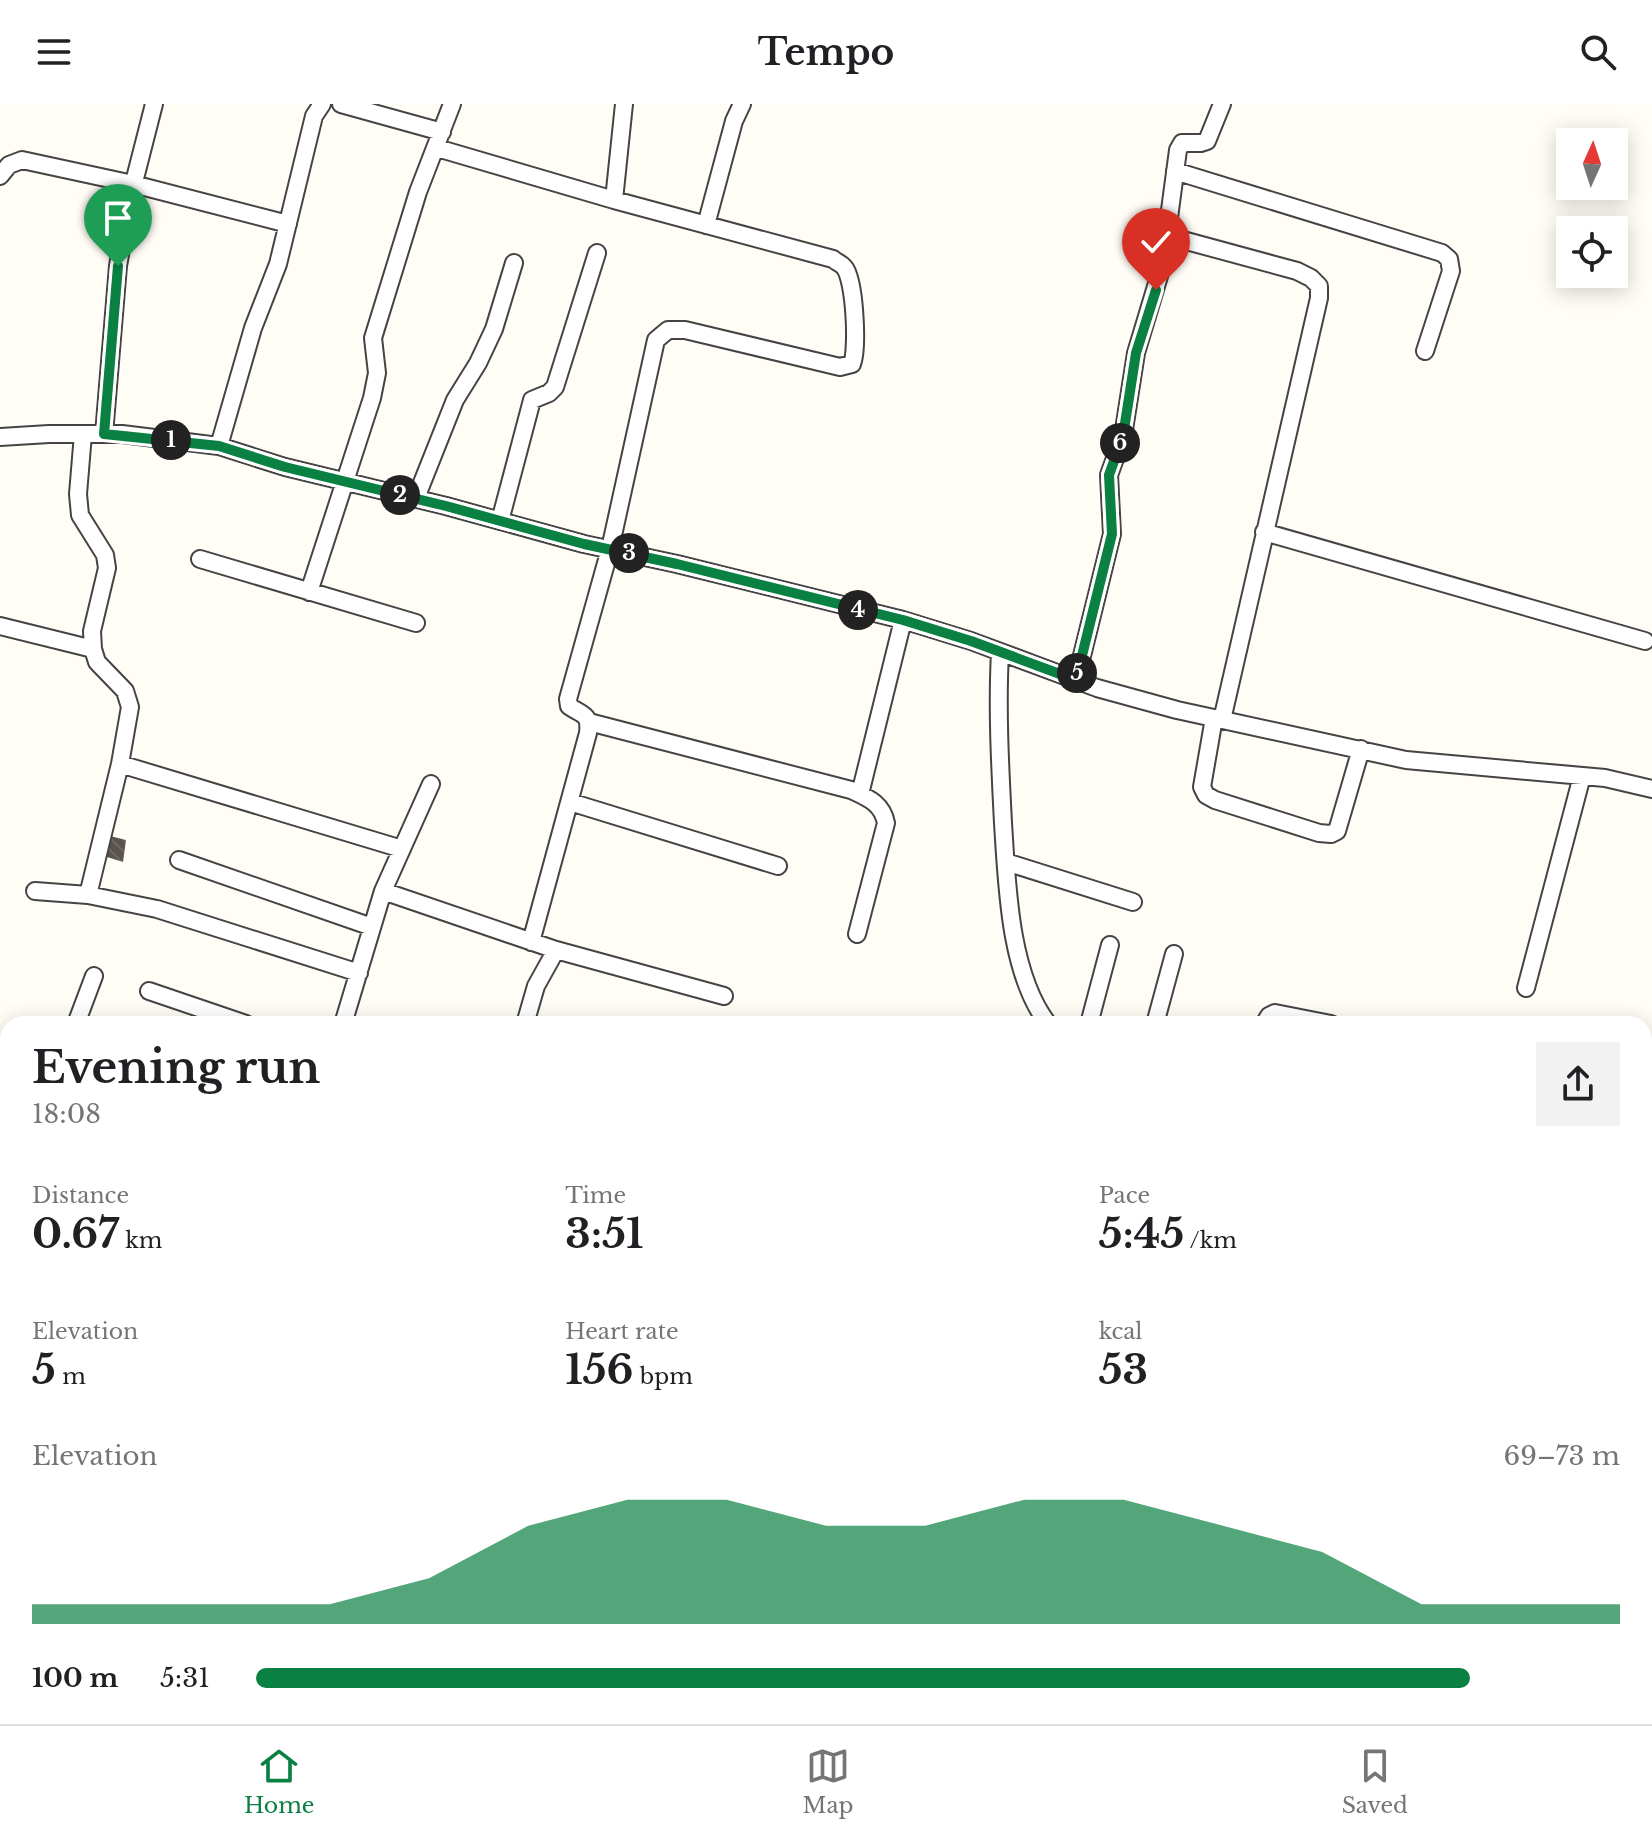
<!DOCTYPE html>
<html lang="en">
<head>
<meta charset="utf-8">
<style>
	:root { --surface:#fff; --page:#f2f2f2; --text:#202124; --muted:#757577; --line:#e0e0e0; --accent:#0b8043 }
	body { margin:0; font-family:"Libre Baskerville",serif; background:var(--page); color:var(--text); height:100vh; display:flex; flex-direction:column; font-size:30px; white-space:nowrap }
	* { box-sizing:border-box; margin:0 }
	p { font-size:26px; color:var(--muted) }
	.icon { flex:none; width:44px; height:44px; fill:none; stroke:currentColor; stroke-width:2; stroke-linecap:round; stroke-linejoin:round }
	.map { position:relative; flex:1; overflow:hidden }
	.side { position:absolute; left:0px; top:912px; width:1652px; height:708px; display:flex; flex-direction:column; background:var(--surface); border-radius:24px 24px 0 0; box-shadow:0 4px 20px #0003 }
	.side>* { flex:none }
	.needle { width:52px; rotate:3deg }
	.tools { position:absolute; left:1556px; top:24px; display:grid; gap:16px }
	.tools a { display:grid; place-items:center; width:72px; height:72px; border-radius:0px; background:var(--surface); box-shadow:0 4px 20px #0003; font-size:40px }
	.pin { position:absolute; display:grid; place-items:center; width:68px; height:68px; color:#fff; margin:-82px -34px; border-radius:50% 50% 50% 0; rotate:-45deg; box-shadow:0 0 8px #0007 }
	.pin .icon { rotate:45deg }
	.km { position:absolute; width:40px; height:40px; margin:-20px; border-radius:50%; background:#222; color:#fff; font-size:22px; line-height:40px; text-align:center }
	.round { display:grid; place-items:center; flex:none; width:84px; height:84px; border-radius:0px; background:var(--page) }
	.head { display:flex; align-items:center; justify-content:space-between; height:136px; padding:0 32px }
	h1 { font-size:44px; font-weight:700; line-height:60px }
	.metrics { display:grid; grid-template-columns:repeat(3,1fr); gap:12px; height:136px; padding:8px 32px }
	.metrics div { display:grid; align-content:center }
	.metrics b { font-size:40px; font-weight:700 }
	.metrics small { font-size:22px; font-weight:400 }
	.metrics p { font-size:22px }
	.chart { height:224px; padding:16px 32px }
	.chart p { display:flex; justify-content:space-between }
	.chart svg { width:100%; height:144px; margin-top:8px; fill:var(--accent); opacity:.7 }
	ul { padding:0 32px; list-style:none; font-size:26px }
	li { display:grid; grid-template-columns:128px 96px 1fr; align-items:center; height:60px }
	li i { height:20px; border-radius:10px; background:var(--accent) }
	header { display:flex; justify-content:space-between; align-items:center; height:104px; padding:0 32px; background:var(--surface); font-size:36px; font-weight:700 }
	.tab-bar { display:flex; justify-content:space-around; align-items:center; height:112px; border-top:2px solid var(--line); background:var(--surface); font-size:22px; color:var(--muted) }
	.tab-bar a { display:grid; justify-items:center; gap:4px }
	.tab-bar .current { color:var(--accent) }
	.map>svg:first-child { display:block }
</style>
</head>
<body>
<header><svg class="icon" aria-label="menu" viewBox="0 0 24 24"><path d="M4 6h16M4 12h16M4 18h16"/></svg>Tempo<svg class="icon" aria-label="search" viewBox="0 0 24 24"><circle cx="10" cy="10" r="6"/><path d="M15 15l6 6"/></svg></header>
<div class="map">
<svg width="1652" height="1620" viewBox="0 0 1652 1620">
	<defs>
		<pattern id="building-back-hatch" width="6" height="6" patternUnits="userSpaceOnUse" patternTransform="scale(2)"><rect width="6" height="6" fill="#5a524d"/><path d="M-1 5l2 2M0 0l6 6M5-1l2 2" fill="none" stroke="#6d6662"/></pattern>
	</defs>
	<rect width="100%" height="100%" fill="#fffdf5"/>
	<!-- building -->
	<path fill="url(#building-back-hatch)" d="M110,732L126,736L123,758L104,752Z"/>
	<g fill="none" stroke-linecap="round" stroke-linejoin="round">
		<defs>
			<path id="minor" d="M341,0L442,28
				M437,44L614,96L833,155C836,158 841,159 844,163C855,175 858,245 852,260L840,263L685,226H668L656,236L610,445L568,595L569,602C583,612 590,609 588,629L531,838
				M1175,67L1442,149L1449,155L1451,167L1425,247
				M0,72L9,61L22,56L133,80L288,120
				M614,96L624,0
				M706,121L734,17L742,0
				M1168,132L1297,167L1311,174L1319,182V194L1222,616
				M83,330L78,390L80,411L105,451L107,464L92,527L93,545L97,558L125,587L130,603L120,660L88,791
				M104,330L118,162L130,94L154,0
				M0,333L49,330H122L219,342L285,363L446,402L584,440L677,460L903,516L971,537L1097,584L1177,606L1406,656L1605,674L1652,685
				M219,342L253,224L278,160L314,12L322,0
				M416,394L455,296L478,259L494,225L514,159
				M500,417L532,296L549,289L555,283L597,149
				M1264,428L1645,537
				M200,455L416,519
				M309,488L372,294L377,269L373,234L418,88L452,0
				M0,522L93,545
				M1000,548C997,605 1000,661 1003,719C1007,780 1009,869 1048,920
				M1076,576L1112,430L1109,371L1123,332L1136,249L1163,159L1178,46L1182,39H1201L1207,37L1222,0
				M1214,614L1202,683L1206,691L1215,696L1319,729L1331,730L1337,727L1361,645
				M589,618L851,686C868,694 882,699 886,719L857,830
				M120,660L402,745
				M860,690L903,516
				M570,698L778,762
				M179,756L372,823
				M1006,758L1133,798
				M35,787L88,791L157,805L359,869
				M383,787L556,846L724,892
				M1526,884L1582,672
				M149,887L246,920
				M76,920L94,872
				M343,920L383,787L431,680
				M525,920L536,882L556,846
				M1089,920L1110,841
				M1155,920L1174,850
				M1264,920L1269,912L1275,909L1331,920
				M0,1013L8,1016
				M1644,1051L1652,1048
				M0,1169L8,1172
				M1644,1209L1652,1211
				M0,1272L8,1256
				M1644,1424L1652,1402
				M0,1496L8,1498
				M314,1612L334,1620
				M177,1620L181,1612
				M540,1620L544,1612
				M785,1620L787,1612
				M1081,1620L1082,1612"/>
		</defs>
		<!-- minor casing -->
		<use href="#minor" stroke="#444" stroke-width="20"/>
		<!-- minor -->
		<use href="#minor" stroke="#fff" stroke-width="16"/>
	</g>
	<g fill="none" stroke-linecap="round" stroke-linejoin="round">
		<defs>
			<path id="route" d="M118,162L104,330L219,342L285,363L446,402L584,440L677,460L903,516L971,537L1076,576L1112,430L1109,371L1123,332L1136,249L1156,186"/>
		</defs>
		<!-- route casing -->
		<use href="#route" stroke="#fff" stroke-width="16"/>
		<!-- route -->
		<use href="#route" stroke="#0b8043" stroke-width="10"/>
	</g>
</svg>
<div class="tools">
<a><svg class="needle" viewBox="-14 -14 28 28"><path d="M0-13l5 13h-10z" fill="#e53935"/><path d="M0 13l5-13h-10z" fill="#757577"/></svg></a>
<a><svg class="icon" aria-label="locate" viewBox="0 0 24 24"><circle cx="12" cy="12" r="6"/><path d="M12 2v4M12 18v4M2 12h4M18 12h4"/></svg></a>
</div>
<div class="pin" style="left:118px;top:162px;background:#1e9e55"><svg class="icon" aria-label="arrive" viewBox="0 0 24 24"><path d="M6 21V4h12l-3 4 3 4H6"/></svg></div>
<div class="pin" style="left:1156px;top:186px;background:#d93025"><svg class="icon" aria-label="check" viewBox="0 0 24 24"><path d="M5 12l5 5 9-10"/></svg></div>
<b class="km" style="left:171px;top:336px">1</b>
<b class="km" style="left:400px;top:391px">2</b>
<b class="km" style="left:629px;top:449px">3</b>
<b class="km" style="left:858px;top:506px">4</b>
<b class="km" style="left:1077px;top:569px">5</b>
<b class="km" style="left:1120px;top:339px">6</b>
<section class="side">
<div class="head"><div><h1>Evening run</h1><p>18:08</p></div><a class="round"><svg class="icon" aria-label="share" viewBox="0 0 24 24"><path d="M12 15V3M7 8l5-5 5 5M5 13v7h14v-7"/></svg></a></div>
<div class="metrics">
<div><p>Distance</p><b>0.67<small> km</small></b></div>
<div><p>Time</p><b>3:51</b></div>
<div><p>Pace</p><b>5:45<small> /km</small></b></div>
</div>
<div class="metrics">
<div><p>Elevation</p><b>5<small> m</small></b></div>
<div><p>Heart rate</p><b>156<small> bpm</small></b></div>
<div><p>kcal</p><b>53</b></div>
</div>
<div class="chart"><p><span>Elevation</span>69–73 m</p>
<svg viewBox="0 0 160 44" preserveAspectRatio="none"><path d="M0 44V38L10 38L20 38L30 38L40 30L50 14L60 6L70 6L80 14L90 14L100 6L110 6L120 14L130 22L140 38L150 38L160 38V44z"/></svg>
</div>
<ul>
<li><b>100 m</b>5:31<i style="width:89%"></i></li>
</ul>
</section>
</div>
<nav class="tab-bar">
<a class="current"><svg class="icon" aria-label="home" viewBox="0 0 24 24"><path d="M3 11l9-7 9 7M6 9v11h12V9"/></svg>Home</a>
<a><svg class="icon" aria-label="map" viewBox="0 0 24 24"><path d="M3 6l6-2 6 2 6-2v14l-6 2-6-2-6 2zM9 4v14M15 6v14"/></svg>Map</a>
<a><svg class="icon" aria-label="saved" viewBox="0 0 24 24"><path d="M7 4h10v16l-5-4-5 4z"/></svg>Saved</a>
</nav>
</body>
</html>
